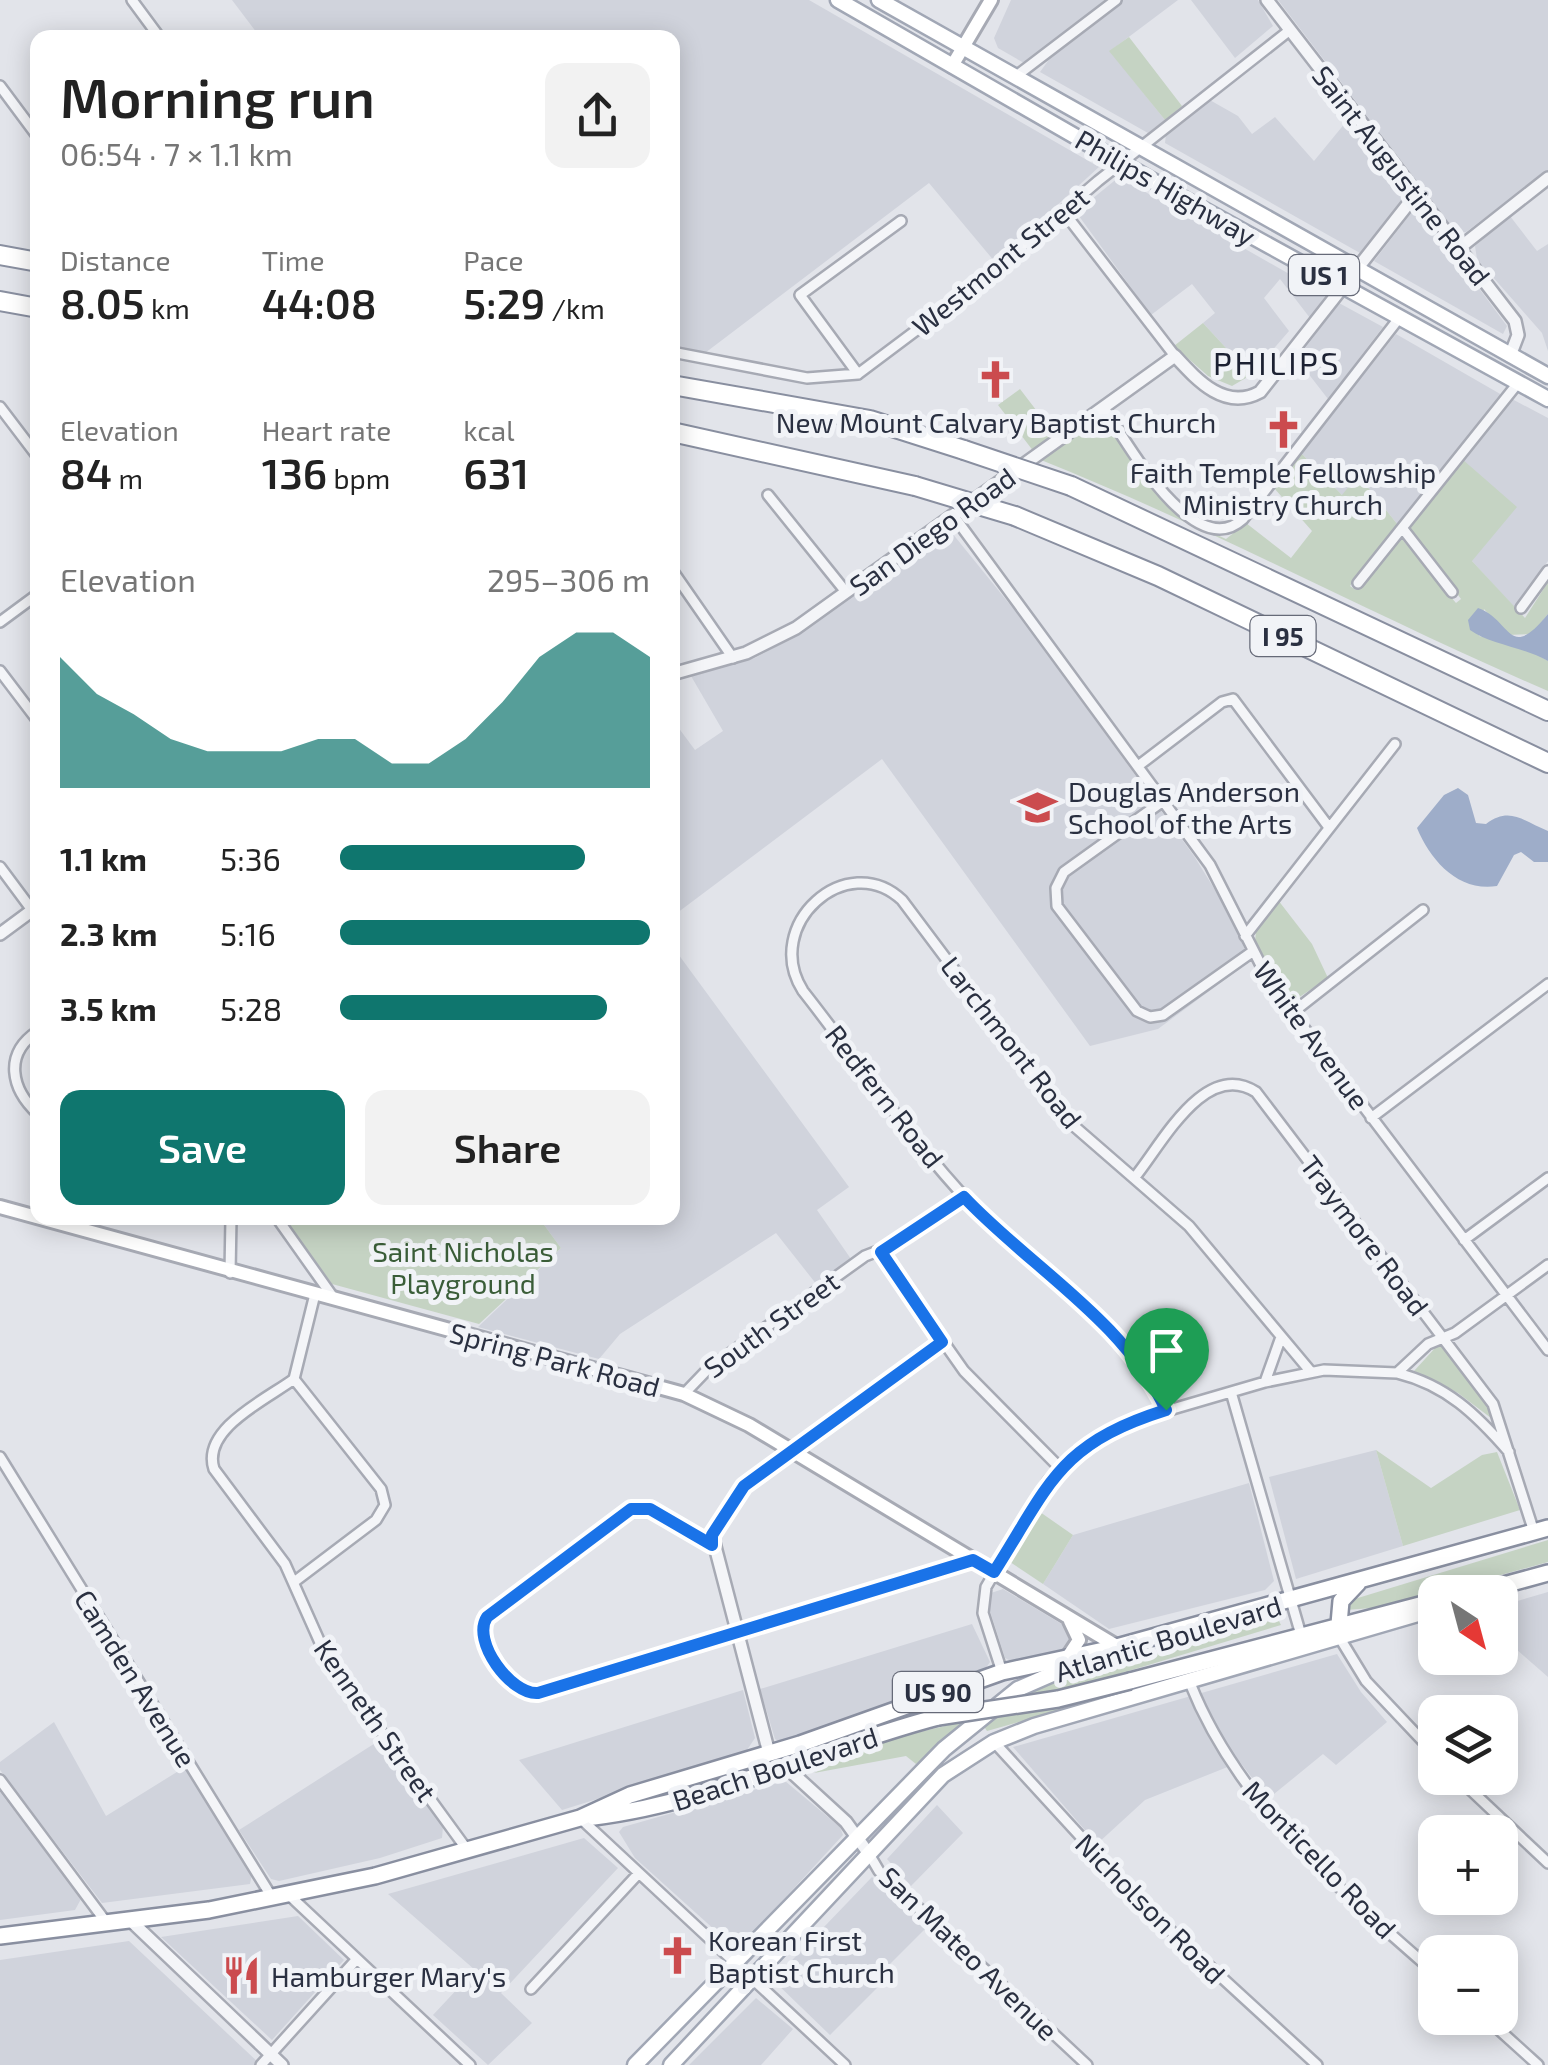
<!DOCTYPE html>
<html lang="en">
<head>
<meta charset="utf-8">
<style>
	:root { --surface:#fff; --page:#f2f2f2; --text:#222; --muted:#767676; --accent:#0f766e }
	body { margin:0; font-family:"Exo 2",sans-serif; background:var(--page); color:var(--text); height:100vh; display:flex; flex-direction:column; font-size:38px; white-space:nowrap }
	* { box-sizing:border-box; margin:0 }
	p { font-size:32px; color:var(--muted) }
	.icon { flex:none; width:55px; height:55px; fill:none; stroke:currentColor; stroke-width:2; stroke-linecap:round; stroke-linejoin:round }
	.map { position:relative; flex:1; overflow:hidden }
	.side { position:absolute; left:30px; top:30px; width:650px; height:1195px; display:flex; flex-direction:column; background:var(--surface); border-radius:20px; box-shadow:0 5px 25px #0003 }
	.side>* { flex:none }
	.needle { width:65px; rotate:144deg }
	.buttons { position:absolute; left:1418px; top:1575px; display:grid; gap:20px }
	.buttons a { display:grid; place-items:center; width:100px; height:100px; border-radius:20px; background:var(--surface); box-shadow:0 5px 25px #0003; font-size:50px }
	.pin { position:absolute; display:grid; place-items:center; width:85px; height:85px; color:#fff; margin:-102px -42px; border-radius:50% 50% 50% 0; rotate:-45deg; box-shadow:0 0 10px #0007 }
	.pin .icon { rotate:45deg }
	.round { display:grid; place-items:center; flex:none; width:105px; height:105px; border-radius:20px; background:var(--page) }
	.summary { display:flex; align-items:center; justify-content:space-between; height:170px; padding:0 30px }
	h1 { font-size:55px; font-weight:600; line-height:75px }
	.metrics { display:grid; grid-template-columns:repeat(3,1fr); gap:15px; height:170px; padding:10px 30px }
	.metrics div { display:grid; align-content:center }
	.metrics b { font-size:42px; font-weight:600 }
	.metrics small { font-size:28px; font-weight:400 }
	.metrics p { font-size:28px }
	.chart { height:280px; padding:20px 30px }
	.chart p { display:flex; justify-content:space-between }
	.chart svg { width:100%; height:180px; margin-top:10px; fill:var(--accent); opacity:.7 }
	.primary-button { display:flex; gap:20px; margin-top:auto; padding:20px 30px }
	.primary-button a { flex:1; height:115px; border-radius:20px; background:var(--accent); color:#fff; font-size:40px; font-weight:600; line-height:115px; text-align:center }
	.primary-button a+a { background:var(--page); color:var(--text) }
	ul { padding:0 30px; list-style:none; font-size:32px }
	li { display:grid; grid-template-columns:160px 120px 1fr; align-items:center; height:75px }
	li i { height:25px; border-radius:12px; background:var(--accent) }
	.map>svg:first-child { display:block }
</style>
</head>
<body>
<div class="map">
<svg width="1548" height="2065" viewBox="0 0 1548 2065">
	<rect width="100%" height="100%" fill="#e2e4ea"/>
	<!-- built -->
	<path fill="#d0d3dc" d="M232,0H809L1099,167L995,262L929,183L705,353L675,348L672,38H365L361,33L355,38L260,37Z
		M1011,0H1106L1024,63L998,48L994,38Z
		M1122,0H1178L1110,51L1165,120L1148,133L1040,72L1053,54Z
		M1191,0H1258L1273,26L1235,58Z
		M1278,0H1548V170L1466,232L1457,233Z
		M1208,99L1238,116L1252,134L1275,117L1314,161L1350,117L1406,190V197L1360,253L1165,143L1166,134Z
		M1119,177L1326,295L1310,318L1280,279L1264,298L1289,331L1251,375L1203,323L1215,313L1192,284L1151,315L1076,212Z
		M1411,213H1423L1507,326L1503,334L1374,261Z
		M1510,216L1537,251L1548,244V351L1542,333L1477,259L1475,246Z
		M1339,303L1383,327L1328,399L1297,359Z
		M1396,334L1502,395L1398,525L1359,476L1343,496L1301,453Z
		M1512,399L1548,418V561L1514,607L1472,561L1462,459Z
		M952,533L1024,622L1194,856L1228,911L1250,961L1158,1029L1090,1046L882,759L673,916L672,719L695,750L723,731L691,676L755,658L799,634L936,535Z
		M673,947L849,1187L817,1210L851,1259L817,1285L776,1233L620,1334L599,1359L478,1327L561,1248L539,1218H672Z
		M1376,1450L1403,1546L1296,1579L1269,1477Z
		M1249,1483L1274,1581L1265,1590L1109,1629L1043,1584L1073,1535Z
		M1003,1589L1070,1629L1074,1638L1067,1648L1013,1662L1005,1658L989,1608L991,1593Z
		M1548,1592V1677L1500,1635V1606Z
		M972,1624L990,1662L983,1672L819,1730L780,1742L775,1739L760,1689Z
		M1337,1654L1361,1692L1387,1722L1336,1765L1323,1754L1268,1799L1240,1762L1145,1800L1097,1844L1013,1747Z
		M743,1690L755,1738L745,1753L562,1810L519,1760Z
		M54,1722L106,1816L185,1767L252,1874L250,1884L102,1903L0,1770V1762Z
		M380,1740L443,1826L442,1838L380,1858L279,1881L271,1879L239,1830Z
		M785,1781L840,1827L843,1835L737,1950L635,1858L619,1832L623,1827Z
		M0,1792L81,1899L75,1910L0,1920Z
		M937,1805L963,1833L911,1886L887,1859Z
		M584,1838L618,1868L501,1993L532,2023L488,2065L433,2015L475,1970L388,1894Z
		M872,1877L925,1929L876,1978L881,1984L830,2035L773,1980Z
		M298,1916L344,1960L272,2040L161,1937Z
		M129,1941L261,2065H0V1960Z
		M756,1998L793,2029L761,2065H689Z"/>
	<!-- green -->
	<path fill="#c5d3c3" d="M1129,37L1182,106L1165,120L1109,51Z
		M1203,323L1251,375L1232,386L1208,376L1174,346Z
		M1020,389L1056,436L1034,452L998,405Z
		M1103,417C1143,473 1160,509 1226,539L1246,523L1291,558L1312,531L1274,488L1301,453L1342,495L1358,475L1398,525L1350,586L1356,590L1401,538L1456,603L1461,599L1408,527L1462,459L1517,507L1472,561L1525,618L1548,582V614L1532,634L1507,635L1484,609L1479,636L1523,646L1548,661V691C1378,618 1214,529 1041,460Z
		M1278,900L1312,944L1328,978L1298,998L1285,992L1255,941L1256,932Z
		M284,1218H539L561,1248L479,1324L332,1284Z
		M1436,1347H1443L1490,1409L1491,1418L1458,1393L1414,1371Z
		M1376,1450L1431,1488L1482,1455L1497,1452L1520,1510L1403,1546Z
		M1040,1512L1073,1535L1043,1584L1010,1562Z
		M1548,1540V1562L1385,1607L1346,1610L1348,1601Z
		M1278,1619L1281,1625L1082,1685L1085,1703L987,1731L983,1725L1018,1698L1060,1677Z
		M966,1721L916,1764L906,1756L814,1773L882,1741Z"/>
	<!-- water -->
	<path fill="#9eadc9" d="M1478,608C1512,620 1508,663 1548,614V661C1523,647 1489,644 1470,630L1468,620Z
		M1458,788L1468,795L1476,823L1486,824C1510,806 1523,821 1548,831V862H1534L1521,852L1514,855L1497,886C1458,892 1431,861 1417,828L1444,795Z"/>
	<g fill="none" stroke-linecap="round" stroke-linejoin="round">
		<defs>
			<path id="minor" d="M132,0L160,38
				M1015,77L1116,0
				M0,86L38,137
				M1063,211L1175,356
				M672,352L807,378L858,374L978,284L1098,181L1290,30
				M858,374L800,295L901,221
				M0,407L38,457
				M1104,408C1126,441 1194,564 1243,519L1400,317
				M768,495L846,592
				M953,515L1210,865L1270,983L1548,1350
				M1403,529L1452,592
				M672,570L733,658
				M1358,583L1518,383
				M1521,608L1548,571
				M0,622L38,594
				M0,671L38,721
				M1138,766L1222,702L1233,699L1328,826
				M1163,801L1064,872L1056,888L1057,906L1137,1011L1150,1017L1163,1015L1252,952
				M0,867L32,910
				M1245,936L1395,744
				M1292,1013L1423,910
				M38,1031C3,1054 11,1089 38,1114
				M1371,1118L1548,984
				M1135,1177C1162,1144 1205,1059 1256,1092L1493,1404L1534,1532
				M277,1218L333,1297
				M1464,1240L1548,1178
				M881,1253L964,1371L1059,1467
				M230,1273L231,1218
				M1397,1373C1446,1385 1476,1414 1509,1452
				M294,1379C267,1399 201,1429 214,1469L285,1564L326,1656L468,1851
				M294,1379L381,1489L385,1505L376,1520L294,1582
				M294,1379L315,1294
				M1265,1382L1281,1337
				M1231,1392L1301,1635
				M684,1394L707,1370L865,1256L901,1242L964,1197
				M1166,1410C1126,1323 1037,1273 973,1206C911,1141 859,1062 803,991C761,925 847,848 902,900L1067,1120L1189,1226L1311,1372
				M791,1452L941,1342
				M0,1457L273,1899
				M712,1545L649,1509H631L487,1617C471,1641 511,1695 538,1693L973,1560
				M1341,1640L1366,1681L1435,1754
				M1002,1672L983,1613L986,1587L1048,1481L1077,1451L1128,1422L1265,1382L1324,1370L1397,1373L1428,1344L1455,1333L1548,1265
				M1190,1683C1238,1804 1339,1889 1435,1973
				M994,1742L1147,1909L1317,2065
				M1458,1778L1548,1863
				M0,1780L106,1922
				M580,1818L845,2065
				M869,1854L879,1871L1087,2065
				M289,1895L470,2065
				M531,1989L639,1873
				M1486,2018L1538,2065
				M261,2065L356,1960"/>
			<path id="tertiary" d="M1267,0L1515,321L1518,335L1510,356
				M1458,249L1548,178
				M672,674L746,653L796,628L1175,356C1198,381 1225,411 1260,392L1416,194
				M0,934L38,906
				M769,1753L712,1535L744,1486L791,1452
				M787,1768L846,1822L869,1854
				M130,1920L282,2065"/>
			<path id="secondary" d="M952,66L991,0
				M0,1207L684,1394L749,1425L1118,1647
				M1069,1655L1079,1640L1070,1621"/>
			<path id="primary" d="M838,0L1186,200L1548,399
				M879,0L1548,376
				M635,2065L944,1749L1018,1689L1089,1658
				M671,2065L943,1775L994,1742L1034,1726L1435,1609"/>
			<path id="trunk" d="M1478,1592L1548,1573
				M1339,1624L1341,1601L1358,1583
				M1130,1681L1435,1601
				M594,1817C714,1802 822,1747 938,1717
				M0,1936L209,1910L375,1876L580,1818L630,1795L800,1744L1002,1672L1113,1648L1548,1528"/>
			<path id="motorway" d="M0,255L38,262
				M0,301L38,308
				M672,385L870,420L964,450
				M672,432L915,486
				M1071,486L1548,711
				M1015,516L1158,576L1548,763"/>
		</defs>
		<!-- minor casing -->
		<use href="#minor" stroke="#a7aab4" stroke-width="14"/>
		<!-- tertiary casing -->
		<use href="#tertiary" stroke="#a7aab4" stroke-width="16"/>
		<!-- secondary casing -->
		<use href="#secondary" stroke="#a7aab4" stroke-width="18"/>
		<!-- primary casing -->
		<use href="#primary" stroke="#a1a7b5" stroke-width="19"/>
		<!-- trunk casing -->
		<use href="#trunk" stroke="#898fa0" stroke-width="20"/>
		<!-- motorway casing -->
		<use href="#motorway" stroke="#898fa0" stroke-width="22"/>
		<!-- minor -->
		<use href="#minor" stroke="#f4f5f8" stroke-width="9"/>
		<!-- tertiary -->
		<use href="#tertiary" stroke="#f4f5f8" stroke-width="11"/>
		<!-- secondary -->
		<use href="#secondary" stroke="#fff" stroke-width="12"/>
		<!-- primary -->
		<use href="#primary" stroke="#fff" stroke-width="14"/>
		<!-- trunk -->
		<use href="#trunk" stroke="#fff" stroke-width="15"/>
		<!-- motorway -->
		<use href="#motorway" stroke="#fff" stroke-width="18"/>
		<defs>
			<path id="trunk-bridge" d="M938,1717L1058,1699L1130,1681"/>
			<path id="motorway-bridge" d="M964,450L1071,486
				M915,486L1015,516"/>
		</defs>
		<!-- trunk-bridge casing -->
		<use href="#trunk-bridge" stroke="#898fa0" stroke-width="20" stroke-linecap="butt"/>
		<!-- motorway-bridge casing -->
		<use href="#motorway-bridge" stroke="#898fa0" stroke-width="22" stroke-linecap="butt"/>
		<!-- trunk-bridge -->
		<use href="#trunk-bridge" stroke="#fff" stroke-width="15"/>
		<!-- motorway-bridge -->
		<use href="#motorway-bridge" stroke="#fff" stroke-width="18"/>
	</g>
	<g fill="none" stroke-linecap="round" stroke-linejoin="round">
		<defs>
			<path id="route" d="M964,1197C1030,1267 1124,1320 1166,1410C1058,1444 1050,1484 994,1572L973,1560L538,1693C511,1695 471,1641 487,1617L631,1509H650L712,1545V1535L744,1486L942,1342L881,1252Z"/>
		</defs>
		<!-- route casing -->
		<use href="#route" stroke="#fff" stroke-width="20"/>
		<!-- route -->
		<use href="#route" stroke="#1a73e8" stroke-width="12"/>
	</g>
	<!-- icons -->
	<defs>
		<symbol id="church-bare" viewBox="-9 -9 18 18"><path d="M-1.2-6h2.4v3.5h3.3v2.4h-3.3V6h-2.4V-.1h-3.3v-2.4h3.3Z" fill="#cb4b4e" stroke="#f1f3f7" stroke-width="2.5" paint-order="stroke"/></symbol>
		<symbol id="school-bare" viewBox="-9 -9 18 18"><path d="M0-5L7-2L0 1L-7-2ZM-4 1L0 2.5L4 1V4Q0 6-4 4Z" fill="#cb4b4e" stroke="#f1f3f7" stroke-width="2.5" paint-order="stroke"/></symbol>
		<symbol id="restaurant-bare" viewBox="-9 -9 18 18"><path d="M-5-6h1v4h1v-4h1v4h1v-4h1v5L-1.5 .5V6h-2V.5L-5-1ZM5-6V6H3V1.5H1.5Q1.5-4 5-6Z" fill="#cb4b4e" stroke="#f1f3f7" stroke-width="2.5" paint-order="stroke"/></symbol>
	</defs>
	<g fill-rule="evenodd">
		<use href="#church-bare" x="968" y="352" width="55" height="55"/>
		<use href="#church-bare" x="1256" y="402" width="55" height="55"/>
		<use href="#school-bare" x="1010" y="780" width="55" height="55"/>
		<use href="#church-bare" x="650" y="1928" width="55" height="55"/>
		<use href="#restaurant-bare" x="214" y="1948" width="55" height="55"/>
	</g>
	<g text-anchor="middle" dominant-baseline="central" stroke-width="10" stroke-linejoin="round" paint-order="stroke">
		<!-- shield labels -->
		<g fill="#f1f3f7" stroke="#666a78" stroke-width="2.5">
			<rect x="1289" y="255" width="70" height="40" rx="8"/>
			<rect x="1250.5" y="616" width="65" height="40" rx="8"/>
			<rect x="893" y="1672" width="90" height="40" rx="8"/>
		</g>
		<g font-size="25" font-weight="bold" fill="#2a3041">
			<text x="1324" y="275">US 1</text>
			<text x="1283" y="636">I 95</text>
			<text x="938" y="1692">US 90</text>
		</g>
		<!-- street labels -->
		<g font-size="28" fill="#2a3041" stroke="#f1f3f7">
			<text transform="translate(1402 175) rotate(52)">Saint Augustine Road</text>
			<text transform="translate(1166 187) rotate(30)">Philips Highway</text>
			<text transform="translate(1000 261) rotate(-39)">Westmont Street</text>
			<text transform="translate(932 531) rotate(-36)">San Diego Road</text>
			<text transform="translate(1312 1035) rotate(54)">White Avenue</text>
			<text transform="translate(1012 1042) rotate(52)">Larchmont Road</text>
			<text transform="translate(885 1096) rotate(52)">Redfern Road</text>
			<text transform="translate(1365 1235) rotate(53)">Traymore Road</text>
			<text transform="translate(771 1324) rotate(-36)">South Street</text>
			<text transform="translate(555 1359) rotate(15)">Spring Park Road</text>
			<text transform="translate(1168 1638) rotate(-17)">Atlantic Boulevard</text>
			<text transform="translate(136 1678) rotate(58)">Camden Avenue</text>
			<text transform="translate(376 1720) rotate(55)">Kenneth Street</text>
			<text transform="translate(775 1768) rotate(-18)">Beach Boulevard</text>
			<text transform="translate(1320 1859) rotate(46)">Monticello Road</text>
			<text transform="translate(1151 1908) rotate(45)">Nicholson Road</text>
			<text transform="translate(969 1953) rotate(44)">San Mateo Avenue</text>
		</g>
		<!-- poi labels -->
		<g font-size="28" fill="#2a3041" stroke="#f1f3f7" text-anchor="start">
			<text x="996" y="422" text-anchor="middle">New Mount Calvary Baptist Church</text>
			<text x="1283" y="472" text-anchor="middle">Faith Temple Fellowship<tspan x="1283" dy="32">Ministry Church</tspan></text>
			<text x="1068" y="791">Douglas Anderson<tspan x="1068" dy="32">School of the Arts</tspan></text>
			<text x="708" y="1940">Korean First<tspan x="708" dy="32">Baptist Church</tspan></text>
			<text x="271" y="1976">Hamburger Mary's</text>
		</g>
		<!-- park labels -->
		<g font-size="28" fill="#3a5d38" stroke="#f1f3f7">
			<text x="463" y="1251">Saint Nicholas<tspan x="463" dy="32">Playground</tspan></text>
		</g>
		<!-- quarter labels -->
		<g font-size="32" letter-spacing="2.5" fill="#1c2132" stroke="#f1f3f7">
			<text x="1277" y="362">PHILIPS</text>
		</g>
	</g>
</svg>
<div class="buttons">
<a><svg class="needle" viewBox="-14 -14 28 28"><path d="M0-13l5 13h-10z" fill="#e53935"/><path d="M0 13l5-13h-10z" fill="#767676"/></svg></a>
<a><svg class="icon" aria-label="layers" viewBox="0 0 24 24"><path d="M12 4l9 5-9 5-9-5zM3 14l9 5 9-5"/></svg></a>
<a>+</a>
<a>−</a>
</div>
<div class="pin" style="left:1166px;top:1410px;background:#1e9e55"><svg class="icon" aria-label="arrive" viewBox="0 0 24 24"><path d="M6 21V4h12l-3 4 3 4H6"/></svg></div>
<section class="side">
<div class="summary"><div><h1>Morning run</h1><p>06:54 · 7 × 1.1 km</p></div><a class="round"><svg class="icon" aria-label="share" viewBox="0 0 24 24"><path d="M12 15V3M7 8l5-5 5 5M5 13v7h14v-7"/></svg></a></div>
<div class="metrics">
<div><p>Distance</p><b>8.05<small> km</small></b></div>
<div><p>Time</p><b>44:08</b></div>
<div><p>Pace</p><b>5:29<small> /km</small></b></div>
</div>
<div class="metrics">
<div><p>Elevation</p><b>84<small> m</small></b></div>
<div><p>Heart rate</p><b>136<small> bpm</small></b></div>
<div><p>kcal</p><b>631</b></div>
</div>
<div class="chart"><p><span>Elevation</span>295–306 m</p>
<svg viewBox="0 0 160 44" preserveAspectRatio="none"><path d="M0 44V12L10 21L20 26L30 32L40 35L50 35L60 35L70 32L80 32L90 38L100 38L110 32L120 23L130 12L140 6L150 6L160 12V44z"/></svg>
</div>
<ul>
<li><b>1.1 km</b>5:36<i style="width:79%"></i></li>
<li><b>2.3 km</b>5:16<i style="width:100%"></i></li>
<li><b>3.5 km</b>5:28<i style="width:86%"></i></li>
</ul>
<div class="primary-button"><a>Save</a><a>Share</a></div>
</section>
</div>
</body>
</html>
